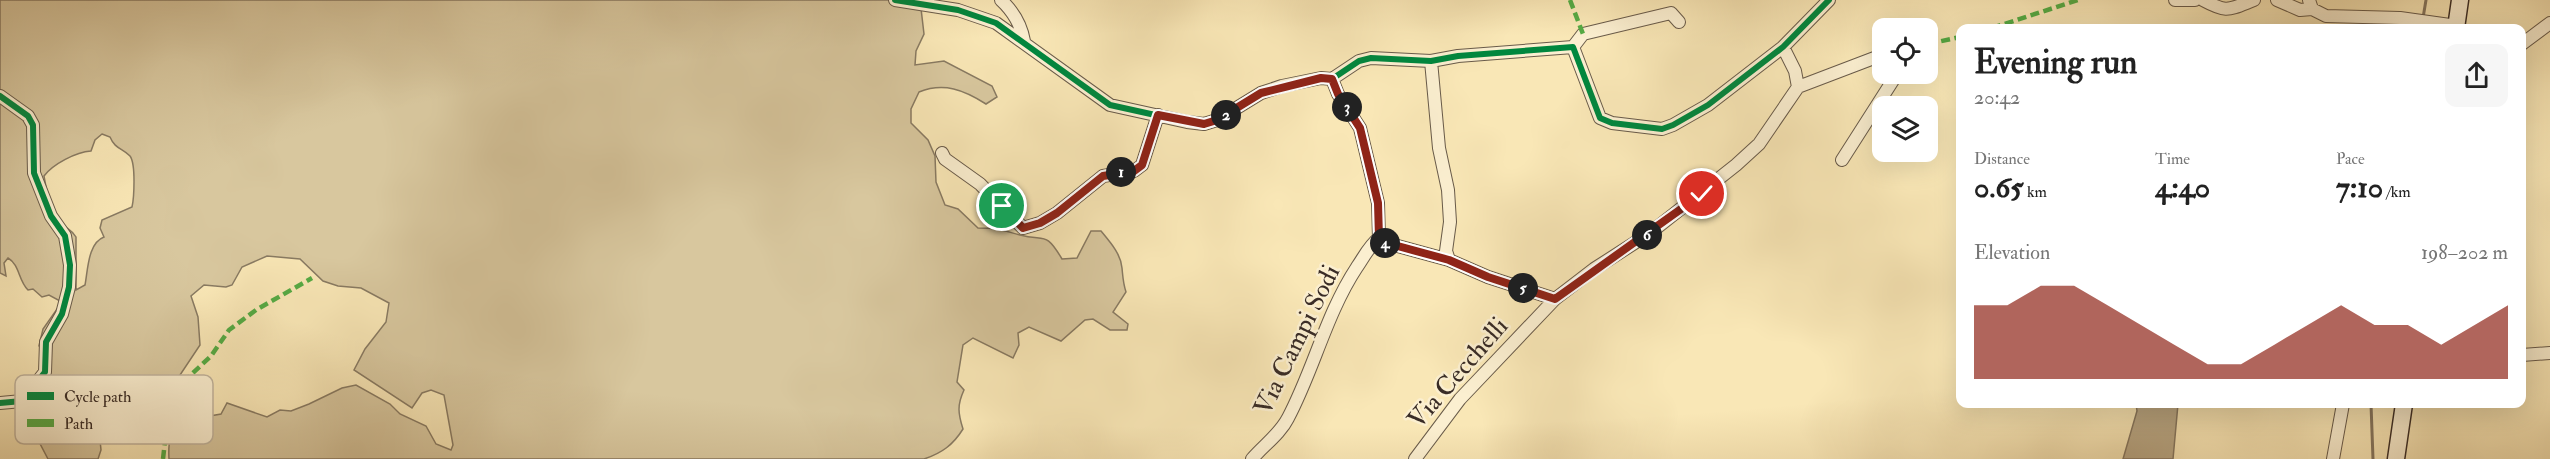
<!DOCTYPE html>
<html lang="en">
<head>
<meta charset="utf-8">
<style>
	:root { --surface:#fff; --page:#f6f6f6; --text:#222; --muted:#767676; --accent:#8f2418 }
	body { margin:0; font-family:"IM FELL Double Pica",serif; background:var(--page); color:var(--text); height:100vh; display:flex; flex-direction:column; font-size:22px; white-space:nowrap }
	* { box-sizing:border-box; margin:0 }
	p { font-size:20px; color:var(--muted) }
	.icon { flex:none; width:33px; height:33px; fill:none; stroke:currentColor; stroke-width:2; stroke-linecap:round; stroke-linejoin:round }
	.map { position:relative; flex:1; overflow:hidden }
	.panel { position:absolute; left:1956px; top:24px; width:570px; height:384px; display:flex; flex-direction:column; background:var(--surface); border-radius:12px; box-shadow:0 6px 24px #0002 }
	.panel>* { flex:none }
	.controls { position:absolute; left:1872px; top:18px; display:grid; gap:12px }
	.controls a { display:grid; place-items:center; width:66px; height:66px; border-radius:12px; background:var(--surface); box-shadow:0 6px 24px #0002; font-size:30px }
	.pin { position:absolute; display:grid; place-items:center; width:51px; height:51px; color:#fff; margin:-26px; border:3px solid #fff; border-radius:50%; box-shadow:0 2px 6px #0007 }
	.km { position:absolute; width:30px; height:30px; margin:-15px; border-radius:50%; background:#222; color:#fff; font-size:16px; line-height:30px; text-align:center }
	.round { display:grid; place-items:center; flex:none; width:63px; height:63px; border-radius:12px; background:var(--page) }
	.overview { display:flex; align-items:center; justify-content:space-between; height:102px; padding:0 18px }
	h1 { font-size:33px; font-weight:800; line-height:45px }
	.metrics { display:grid; grid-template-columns:repeat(3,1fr); gap:9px; height:102px; padding:6px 18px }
	.metrics div { display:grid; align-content:center }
	.metrics b { font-size:30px; font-weight:800 }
	.metrics small { font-size:16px; font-weight:400 }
	.metrics p { font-size:16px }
	.chart { height:168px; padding:12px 18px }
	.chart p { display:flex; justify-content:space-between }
	.chart svg { width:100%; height:108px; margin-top:6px; fill:var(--accent); opacity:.7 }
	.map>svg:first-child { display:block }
</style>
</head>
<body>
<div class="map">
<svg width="2550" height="459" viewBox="0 0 2550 459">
	<rect width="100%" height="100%" fill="#f9e7b6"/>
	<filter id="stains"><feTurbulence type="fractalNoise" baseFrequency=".00333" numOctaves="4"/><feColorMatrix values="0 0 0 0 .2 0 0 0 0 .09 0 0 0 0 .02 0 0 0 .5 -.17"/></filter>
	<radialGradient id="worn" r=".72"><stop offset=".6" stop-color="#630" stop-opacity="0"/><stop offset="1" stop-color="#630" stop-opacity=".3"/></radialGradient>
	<!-- green -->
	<path fill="#d8c79e" stroke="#887a62" stroke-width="1.5" fill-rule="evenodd" d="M0,0H920L924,34L916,51L915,65L944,61L992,86L997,97L986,104C964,90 944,82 919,92L911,109V123L928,140L935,156L936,182L945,205L958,209L978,228C998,228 1001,230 1020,235C1045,242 1045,230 1062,259L1077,258L1091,231H1101C1110,242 1121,254 1122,268C1123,278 1123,283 1126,292L1113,312L1128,324L1127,330H1110L1093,319L1085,320L1061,341L1029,327L1018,333L1019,345L1013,358L973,338L963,345L957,382L964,390C957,405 958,413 963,429C953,445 942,453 924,459H169C168,441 170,430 183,416L204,417L221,414L227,403L267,417L280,410L291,411L309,404L342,388L356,385L390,404L400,414L426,426L436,444L451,450L453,445L444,395L431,390L422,393L412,408L354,370L365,349L386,322L389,303L361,288L338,286L323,281L300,259L267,256L242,267L232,285L226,287L204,285L191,296L198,317L200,345L176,381V389L164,407L160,432L143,427L138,422L133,424L126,434C116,436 110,439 100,440L101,450L98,459H48L36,436L29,407L48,380V343L64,314L72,287V264L67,235L53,215L36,172L35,124L30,114L0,93ZM102,134L110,137C115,149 122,148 130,156C136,164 134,198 132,207L102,220L100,228L104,237C88,243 88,269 85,285L76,290V237C72,230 67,229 62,224C50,211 47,193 44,176C53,164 76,152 91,151L95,140Z
		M0,99L27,117L31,125L32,173L39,197L65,245L67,287L60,313L44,342V349L39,346L43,329L62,302L49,295L42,297L33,289L28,290C18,280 20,265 8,258L4,263L6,276L0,273Z"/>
	<!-- water -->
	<path fill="#b8a785" stroke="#85765f" stroke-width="1.5" d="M2136,404H2178L2173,459H2123L2137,411Z"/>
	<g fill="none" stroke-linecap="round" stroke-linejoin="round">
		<!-- stream -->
		<path stroke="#85765f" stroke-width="3" d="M2423,18L2426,0
			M2371,404L2373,459"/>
		<defs>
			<path id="street" d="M895,0L958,10L996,23L1110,105L1187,122L1204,124L1217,120L1261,93L1282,86L1321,78L1332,79L1338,94L1360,128L1378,203L1379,238L1383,242L1449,260L1488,277L1555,299
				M1001,0C1014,12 1021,24 1024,41
				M2175,0H2195
				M2203,0C2227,13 2228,10 2254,0
				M2277,0L2300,10L2312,9
				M2309,0L2312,9L2326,16L2400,18L2457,26
				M2522,44L2550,23
				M1573,47L1583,34L1671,13L1679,22
				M1431,61L1439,148L1448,190L1450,222L1446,251L1449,260
				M1332,79L1359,61L1371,58L1431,61L1458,56L1573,47L1600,118L1612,123L1662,129L1673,125L1708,105L1783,47L1829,0
				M1798,87L1882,55
				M0,96L28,116L33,125L34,173L51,216L65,236L70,265L69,287L62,314L46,342L45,372L22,401L0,403
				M942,153L945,159L980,184L1023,228L1040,223L1057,213L1103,176L1134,171L1142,165L1158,115
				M1842,160L1897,74
				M2522,355L2550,353
				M1252,459C1264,445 1280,434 1288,418C1314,369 1326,314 1357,267C1364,257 1369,246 1379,238
				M1415,459L1460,399L1555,299L1594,269L1650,233L1736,165L1759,144L1798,87L1795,71L1783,47
				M2333,459L2343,404"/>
			<path id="secondary" d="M2456,28L2460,0
				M2396,459L2404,404"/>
		</defs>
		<!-- street casing -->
		<use href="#street" stroke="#695b4a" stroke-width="14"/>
		<!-- secondary casing -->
		<use href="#secondary" stroke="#392c26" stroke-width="19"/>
		<!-- street -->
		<use href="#street" stroke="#fbefd0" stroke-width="12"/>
		<!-- secondary -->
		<use href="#secondary" stroke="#fbefd0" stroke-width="16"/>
		<!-- quiet -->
		<path stroke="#55ab44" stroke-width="4.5" stroke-dasharray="9 4.5" stroke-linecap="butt" d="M1570,0L1583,34
			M1992,28L2078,0
			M1928,44L1960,37
			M163,459L168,415L178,387L211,356L229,330L256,310L312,278"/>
		<defs>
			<path id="cycleway" d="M895,0L958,10L996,23L1110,105L1187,122L1204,124L1217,120L1261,93L1282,86L1321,78L1332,79L1338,94L1360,128L1378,203L1379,238L1383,242L1449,260L1488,277L1555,299
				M1332,79L1359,61L1371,58L1431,61L1458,56L1573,47L1600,118L1612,123L1662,129L1673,125L1708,105L1783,47L1829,0
				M0,96L28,116L33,125L34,173L51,216L65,236L70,265L69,287L62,314L46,342L45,372L22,401L0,403"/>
		</defs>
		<!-- cycleway casing -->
		<use href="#cycleway" stroke="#fbefd0" stroke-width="10"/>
		<!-- cycleway -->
		<use href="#cycleway" stroke="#00873e" stroke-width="6"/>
	</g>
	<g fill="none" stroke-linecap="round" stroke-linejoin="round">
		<defs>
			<path id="route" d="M1002,206L1023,228L1040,223L1057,213L1103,176L1134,171L1142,165L1158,115L1204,124L1217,120L1261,93L1321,78L1332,79L1338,94L1360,128L1378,203L1379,238L1383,242L1449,260L1488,277L1555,299L1702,194"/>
		</defs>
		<!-- route casing -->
		<use href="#route" stroke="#fff" stroke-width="12"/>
		<!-- route -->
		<use href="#route" stroke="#8f2418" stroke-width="8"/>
	</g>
	<g text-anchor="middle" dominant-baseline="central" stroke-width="5" stroke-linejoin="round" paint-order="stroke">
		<!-- street labels -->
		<g font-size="26" fill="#392c26" stroke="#fbefd0">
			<text transform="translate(1297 340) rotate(-64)">Via Campi Sodi</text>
			<text transform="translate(1458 373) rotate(-49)">Via Cecchelli</text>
		</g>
	</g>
	<!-- legend -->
	<rect x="15" y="375" width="198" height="69" rx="9" fill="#fbefd0" stroke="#c1b49d" stroke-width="1.5"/>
	<rect x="27" y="392" width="27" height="8" fill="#00873e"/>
	<rect x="27" y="419" width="27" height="8" fill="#55ab44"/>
	<g font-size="16" fill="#392c26">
		<text x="64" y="402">Cycle path</text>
		<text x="64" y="429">Path</text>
	</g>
	<rect width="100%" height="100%" filter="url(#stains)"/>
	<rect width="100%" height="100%" fill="url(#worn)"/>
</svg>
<div class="controls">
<a><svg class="icon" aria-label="locate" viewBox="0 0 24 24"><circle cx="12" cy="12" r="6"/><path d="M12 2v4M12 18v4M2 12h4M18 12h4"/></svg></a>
<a><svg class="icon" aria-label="layers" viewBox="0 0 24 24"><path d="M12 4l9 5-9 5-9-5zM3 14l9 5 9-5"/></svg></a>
</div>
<div class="pin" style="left:1002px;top:206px;background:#1e9e55"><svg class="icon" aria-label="arrive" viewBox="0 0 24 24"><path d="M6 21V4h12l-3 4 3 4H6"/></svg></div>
<div class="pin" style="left:1702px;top:194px;background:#d93025"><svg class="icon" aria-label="check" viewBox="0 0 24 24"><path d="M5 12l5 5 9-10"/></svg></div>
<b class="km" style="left:1121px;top:172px">1</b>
<b class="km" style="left:1226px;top:115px">2</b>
<b class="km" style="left:1347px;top:107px">3</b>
<b class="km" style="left:1385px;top:243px">4</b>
<b class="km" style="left:1523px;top:288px">5</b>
<b class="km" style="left:1647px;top:235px">6</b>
<section class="panel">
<div class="overview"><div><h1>Evening run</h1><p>20:42</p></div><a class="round"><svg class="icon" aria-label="share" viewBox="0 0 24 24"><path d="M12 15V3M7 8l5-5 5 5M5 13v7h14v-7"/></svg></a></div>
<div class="metrics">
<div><p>Distance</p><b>0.65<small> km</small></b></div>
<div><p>Time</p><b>4:40</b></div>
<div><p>Pace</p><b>7:10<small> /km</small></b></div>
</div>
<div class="chart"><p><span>Elevation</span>198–202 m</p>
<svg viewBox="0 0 160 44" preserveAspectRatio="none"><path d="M0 44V14L10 14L20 6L30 6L40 14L50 22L60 30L70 38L80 38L90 30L100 22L110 14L120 22L130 22L140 30L150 22L160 14V44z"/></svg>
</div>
</section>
</div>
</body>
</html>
